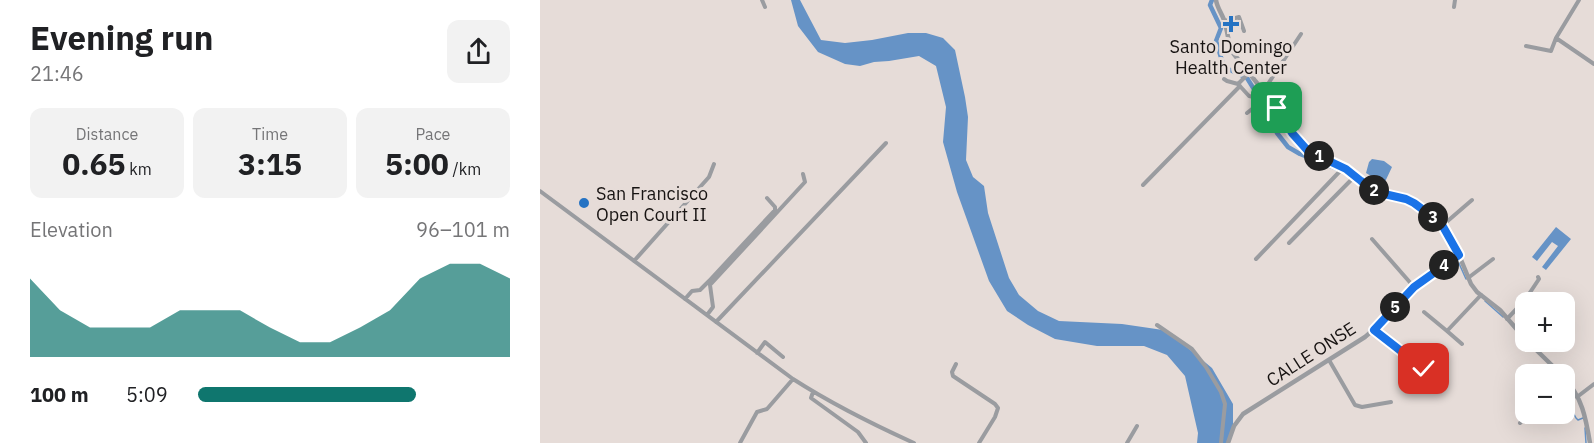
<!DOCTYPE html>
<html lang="en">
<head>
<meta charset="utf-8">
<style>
	:root { --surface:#fff; --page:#f2f2f2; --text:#202124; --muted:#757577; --accent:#0f766e }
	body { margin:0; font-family:"IBM Plex Sans",sans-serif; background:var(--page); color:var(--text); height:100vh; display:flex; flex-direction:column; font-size:22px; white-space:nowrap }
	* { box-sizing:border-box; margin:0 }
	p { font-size:20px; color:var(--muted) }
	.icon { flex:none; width:33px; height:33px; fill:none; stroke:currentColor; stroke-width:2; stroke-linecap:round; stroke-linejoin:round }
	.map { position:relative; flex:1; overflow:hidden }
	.drawer { display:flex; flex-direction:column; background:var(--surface); width:540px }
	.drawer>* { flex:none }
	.fabs { position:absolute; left:975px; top:292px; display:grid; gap:12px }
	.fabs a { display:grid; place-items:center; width:60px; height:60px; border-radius:12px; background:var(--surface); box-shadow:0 6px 24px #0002; font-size:30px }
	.pin { position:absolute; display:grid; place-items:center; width:51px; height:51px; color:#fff; margin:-26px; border-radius:12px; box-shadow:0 3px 9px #0006 }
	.km { position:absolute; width:30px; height:30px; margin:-15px; border-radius:50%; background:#222; color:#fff; font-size:16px; line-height:30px; text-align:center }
	.round { display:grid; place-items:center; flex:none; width:63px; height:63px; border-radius:12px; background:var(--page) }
	.overview { display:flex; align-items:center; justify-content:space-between; height:102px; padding:0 30px }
	h1 { font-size:33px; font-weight:700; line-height:45px }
	.metrics { display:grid; grid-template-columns:repeat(3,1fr); gap:9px; height:102px; padding:6px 30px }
	.metrics div { display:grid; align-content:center; border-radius:12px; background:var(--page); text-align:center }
	.metrics b { font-size:30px; font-weight:700 }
	.metrics small { font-size:16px; font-weight:400 }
	.metrics p { font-size:16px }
	.chart { height:168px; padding:12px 30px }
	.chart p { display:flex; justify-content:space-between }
	.chart svg { width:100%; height:108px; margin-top:6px; fill:var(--accent); opacity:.7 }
	ul { padding:0 30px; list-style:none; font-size:20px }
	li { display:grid; grid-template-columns:96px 72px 1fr; align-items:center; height:45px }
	li i { height:15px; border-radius:8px; background:var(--accent) }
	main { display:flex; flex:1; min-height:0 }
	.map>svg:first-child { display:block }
</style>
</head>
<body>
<main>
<section class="drawer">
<div class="overview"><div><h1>Evening run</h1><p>21:46</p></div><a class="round"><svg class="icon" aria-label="share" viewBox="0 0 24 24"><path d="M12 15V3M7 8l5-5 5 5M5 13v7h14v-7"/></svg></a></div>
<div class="metrics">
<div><p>Distance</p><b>0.65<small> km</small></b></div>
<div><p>Time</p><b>3:15</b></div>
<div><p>Pace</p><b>5:00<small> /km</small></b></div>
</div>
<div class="chart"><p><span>Elevation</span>96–101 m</p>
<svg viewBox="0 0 160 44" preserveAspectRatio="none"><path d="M0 44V12L10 25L20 32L30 32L40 32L50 25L60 25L70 25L80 32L90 38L100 38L110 32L120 25L130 12L140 6L150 6L160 12V44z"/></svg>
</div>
<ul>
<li><b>100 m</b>5:09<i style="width:70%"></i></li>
</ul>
</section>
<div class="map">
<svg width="1054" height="443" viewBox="0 0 1054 443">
	<rect width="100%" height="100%" fill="#e6dcd8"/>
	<!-- water -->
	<path fill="#6693c6" d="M251,0H260L281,40L305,43L332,40L368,33H386L403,38L415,50L425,97L428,117L426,160L433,177L444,186L448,213L469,278L479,295L498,311L519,321L582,324L623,330L643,344L672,368L693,404V425L687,443H657L658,433L645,376L627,355L604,346H557L515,339L488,325L467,311L449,281L417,192L403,142L406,107L396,66L379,56L349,61L334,62L320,66L305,64L278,52L258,26Z
		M832,159L844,161L852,167L844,184L826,173L829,162Z
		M1016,227L1031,239L1006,270L1002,267L1018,246L1012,242L997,261L992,257Z"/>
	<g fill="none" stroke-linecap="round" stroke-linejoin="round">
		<!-- stream -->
		<path stroke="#6693c6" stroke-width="1.5" d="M815,179C824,187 833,195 845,198C854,201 864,201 874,205
			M905,234L915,254
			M917,259L926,279
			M945,301L963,317
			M1031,388V390L1026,394V399L1036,418L1038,420L1043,418
			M1045,428L1046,443"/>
		<!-- canal -->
		<path stroke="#6693c6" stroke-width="4.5" d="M672,0L670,5L681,28L676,41L683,64L688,69L707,78L717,94V99L728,116L737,133L748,147L760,154L800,170"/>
		<!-- minor -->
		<path stroke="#9a9ca0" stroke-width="4" d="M222,0L225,7
			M914,7L915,0
			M685,21L699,17L704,31
			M1016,38L1054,64
			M986,46L1011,51L1016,38L1039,0
			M684,79L687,81L698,84
			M724,90L761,34
			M707,113L717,105L714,97L709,96L698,84L709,73
			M603,185L700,86
			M0,191L253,379C292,404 332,424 374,443
			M903,225L932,200
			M832,239L874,287
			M749,243L815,176
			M716,259L803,168
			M94,261L169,177L174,164
			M928,278L953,259
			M145,299L152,291L160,290L169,281L235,210V207L227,198
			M884,312L907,331L941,295
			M167,315L173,307L170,285L265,182L263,174
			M967,319L985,300L999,279L998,277
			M176,322L346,143
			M617,325L652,349L666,367L681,392L685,404L681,443
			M834,330L884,369
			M907,331L922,344
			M217,353L225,342L243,357
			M789,360L815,405L822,407L851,402
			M416,364L412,372L413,376L455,404L458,408L455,417L439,443
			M273,392L271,398L318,432L326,443
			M1037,397L1054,384
			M980,423L989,414
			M200,443L217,412L227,409L253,379
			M587,443L597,426"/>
		<!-- tertiary -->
		<path stroke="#9a9ca0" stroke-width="4.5" d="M676,0C677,8 683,15 685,23C688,33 688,44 693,53L737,108L752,133L768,151L806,169L831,188L840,193L866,199L874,203L901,223L919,255L931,284L937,292L960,310L986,340
			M988,342L1022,375
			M1024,378C1042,396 1046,419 1050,443
			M688,443L694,426L703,414L825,337C842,323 856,305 872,289C886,276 903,265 919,255"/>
	</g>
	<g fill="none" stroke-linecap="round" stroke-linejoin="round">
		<defs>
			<path id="route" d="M737,108L752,133L768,151L806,169L821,181L840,193L866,199L874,203L901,223L919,255L874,287L834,330L884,369"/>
		</defs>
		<!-- route casing -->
		<use href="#route" stroke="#fff" stroke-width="12"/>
		<!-- route -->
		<use href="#route" stroke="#1a73e8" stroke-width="8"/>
	</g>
	<!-- markers -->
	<g fill="#2673c3" stroke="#e6dcd8" stroke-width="2">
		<path d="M688 15h6v6h6v6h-6v6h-6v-6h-6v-6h6z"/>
		<circle cx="44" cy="203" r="6"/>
	</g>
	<g text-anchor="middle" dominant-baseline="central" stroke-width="6" stroke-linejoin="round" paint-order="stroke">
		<!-- poi labels -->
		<g font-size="18" fill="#171312" stroke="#e6dcd8">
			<text x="691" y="46">Santo Domingo<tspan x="691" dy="21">Health Center</tspan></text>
			<text x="56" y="193" text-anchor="start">San Francisco<tspan x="56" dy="21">Open Court II</tspan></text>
		</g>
		<!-- street labels -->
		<g font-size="18" fill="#171312" stroke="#e6dcd8">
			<text transform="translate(771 354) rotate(-33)">CALLE ONSE</text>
		</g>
	</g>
</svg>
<div class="fabs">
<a>+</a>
<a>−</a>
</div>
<div class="pin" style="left:737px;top:108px;background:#1e9e55"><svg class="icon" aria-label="arrive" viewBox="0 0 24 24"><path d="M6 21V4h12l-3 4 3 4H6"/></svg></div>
<div class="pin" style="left:884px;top:369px;background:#d93025"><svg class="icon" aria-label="check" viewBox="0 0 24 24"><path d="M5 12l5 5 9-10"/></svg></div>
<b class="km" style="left:779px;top:156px">1</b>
<b class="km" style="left:834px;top:190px">2</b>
<b class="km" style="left:893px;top:217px">3</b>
<b class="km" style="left:904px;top:265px">4</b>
<b class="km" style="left:855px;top:307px">5</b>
</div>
</main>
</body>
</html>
